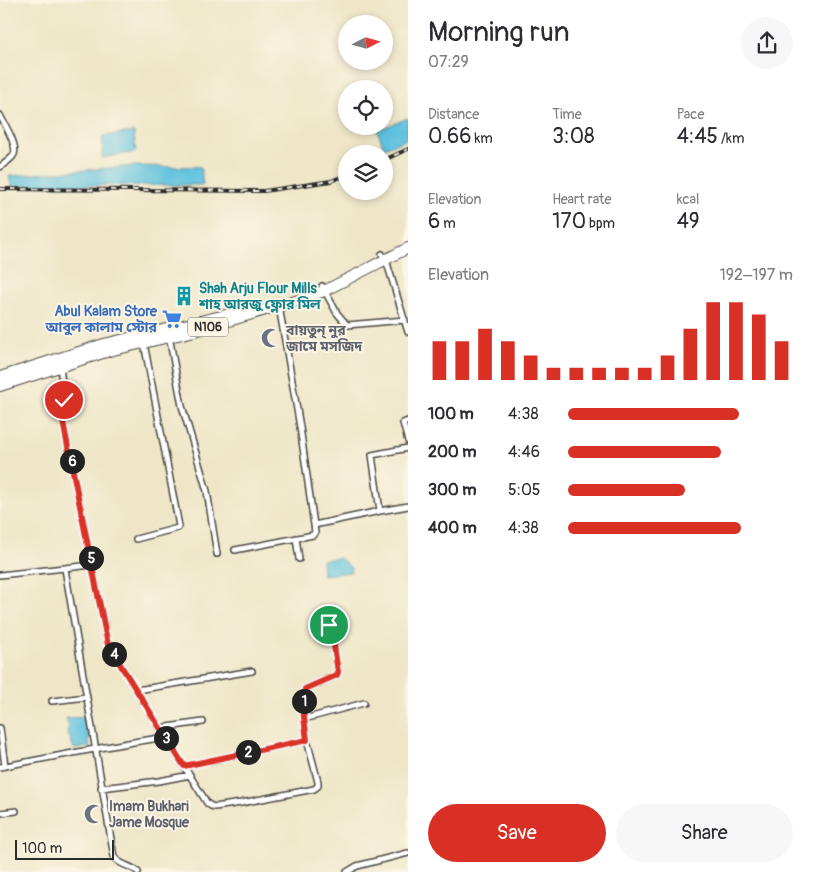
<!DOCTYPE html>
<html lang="en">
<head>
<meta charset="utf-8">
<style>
	:root { --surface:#fff; --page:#f7f7f7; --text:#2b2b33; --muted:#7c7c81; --accent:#d93025 }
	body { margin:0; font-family:Pangolin,"Noto Sans Bengali",sans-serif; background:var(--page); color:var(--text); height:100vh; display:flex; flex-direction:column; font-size:19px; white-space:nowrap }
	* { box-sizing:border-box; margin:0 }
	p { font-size:16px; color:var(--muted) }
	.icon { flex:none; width:28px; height:28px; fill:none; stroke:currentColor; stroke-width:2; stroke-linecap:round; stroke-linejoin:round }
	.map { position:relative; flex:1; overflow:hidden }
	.panel { display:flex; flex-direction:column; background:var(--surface); width:405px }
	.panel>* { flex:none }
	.needle { width:32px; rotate:84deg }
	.buttons { position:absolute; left:338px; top:15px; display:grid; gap:10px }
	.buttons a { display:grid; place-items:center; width:55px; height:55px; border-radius:50%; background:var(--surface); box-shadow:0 2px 8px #0003; font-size:25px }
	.scale { position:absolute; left:15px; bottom:12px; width:99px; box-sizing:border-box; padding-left:5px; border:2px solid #2b2b2b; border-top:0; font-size:14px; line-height:18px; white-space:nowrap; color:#2b2b2b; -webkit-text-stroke:4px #fcf5e5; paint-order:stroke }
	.pin { position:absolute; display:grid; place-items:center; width:42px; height:42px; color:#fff; margin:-21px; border:2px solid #fff; border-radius:50%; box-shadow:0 1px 5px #0007 }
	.km { position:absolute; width:25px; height:25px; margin:-12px; border-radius:50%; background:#222; color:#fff; font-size:14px; line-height:25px; text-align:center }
	.round { display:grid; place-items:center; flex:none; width:52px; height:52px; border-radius:26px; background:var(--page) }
	.headline { display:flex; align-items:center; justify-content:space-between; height:85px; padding:0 20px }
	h1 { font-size:28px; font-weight:600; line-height:38px }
	.figures { display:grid; grid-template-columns:repeat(3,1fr); gap:8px; height:85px; padding:5px 20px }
	.figures div { display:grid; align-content:center }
	.figures b { font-size:21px; font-weight:600 }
	.figures small { font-size:14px; font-weight:400 }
	.figures p { font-size:14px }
	.chart { height:140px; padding:10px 20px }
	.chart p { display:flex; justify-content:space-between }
	.chart svg { width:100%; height:90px; margin-top:5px; stroke:var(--accent); stroke-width:6 }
	.cta { display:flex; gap:10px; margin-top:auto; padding:10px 20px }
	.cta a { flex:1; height:58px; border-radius:30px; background:var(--accent); color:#fff; font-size:20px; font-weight:600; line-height:58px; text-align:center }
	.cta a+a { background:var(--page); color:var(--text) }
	ul { padding:0 20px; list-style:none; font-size:16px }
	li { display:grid; grid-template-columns:80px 60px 1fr; align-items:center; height:38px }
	li i { height:12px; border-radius:6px; background:var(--accent) }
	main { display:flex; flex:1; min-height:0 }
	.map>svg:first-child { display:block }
</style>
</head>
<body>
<main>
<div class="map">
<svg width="408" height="872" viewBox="0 0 408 872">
	<rect width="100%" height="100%" fill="#fcf5e5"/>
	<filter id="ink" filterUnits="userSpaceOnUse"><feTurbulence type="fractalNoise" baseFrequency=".02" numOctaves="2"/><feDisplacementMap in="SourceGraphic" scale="10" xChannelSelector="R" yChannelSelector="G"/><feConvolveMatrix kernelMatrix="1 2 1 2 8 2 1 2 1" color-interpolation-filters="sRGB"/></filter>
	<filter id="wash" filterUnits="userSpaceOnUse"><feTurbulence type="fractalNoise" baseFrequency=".0096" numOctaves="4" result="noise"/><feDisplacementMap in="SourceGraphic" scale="20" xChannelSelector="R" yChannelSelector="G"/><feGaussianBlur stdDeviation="1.12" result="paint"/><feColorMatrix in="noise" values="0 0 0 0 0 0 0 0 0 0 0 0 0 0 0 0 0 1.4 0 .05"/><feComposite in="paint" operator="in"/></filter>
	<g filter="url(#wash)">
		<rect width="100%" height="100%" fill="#eee6c7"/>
		<!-- water -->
		<path fill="#61c2df" stroke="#467685" d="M408,118V139L384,148L377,130Z
			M134,132L136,152L102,158L103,136Z
			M134,166L201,167L203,185L11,186L9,176Z
			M340,558L351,568V572L323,575L322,560Z
			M86,717L90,747L74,749L67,730L69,727L66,718Z"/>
	</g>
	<g filter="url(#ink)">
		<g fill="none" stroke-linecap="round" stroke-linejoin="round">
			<defs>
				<path id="street" d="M0,115C4,124 20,148 13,156C10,160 4,164 0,167
					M382,254L387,263L408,332
					M322,286L337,313L347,325L405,320
					M169,336L182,406L207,491L217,554
					M60,366L64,400L63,422L108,645L207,803L211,806L215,807L241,803L314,789L318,786V782L307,740
					M408,421L403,423L408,441
					M380,511L408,506
					M314,525L380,511L372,455L408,448
					M296,538L299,559
					M136,539L178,528L179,526L144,343
					M235,550L313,535L315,532L300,427L279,306
					M65,569L114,857C120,866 131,865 138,872
					M0,575L92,565
					M137,690L252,671
					M52,701L87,697
					M304,719L364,703
					M0,728L5,766
					M160,728L203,722
					M184,766L307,740C305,723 301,706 305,689L337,675L338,671L332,633L329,625
					M0,767C53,757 106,746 159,738
					M101,788L159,781L190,775
					M0,813L16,811
					M347,872L357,866L408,853"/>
				<path id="highway" d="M0,377L104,344L238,312
					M0,386L109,351L195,331L302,299L324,291L408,248"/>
			</defs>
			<!-- street casing -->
			<use href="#street" stroke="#484742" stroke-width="8"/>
			<!-- highway casing -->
			<use href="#highway" stroke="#484742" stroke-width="12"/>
			<!-- street -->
			<use href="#street" stroke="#fff" stroke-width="5"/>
			<!-- highway -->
			<use href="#highway" stroke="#fff" stroke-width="10"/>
			<defs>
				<path id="rail" d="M384,160L408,149
					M0,189L264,191L331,181L346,175"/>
			</defs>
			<!-- rail casing -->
			<use href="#rail" stroke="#2b2b2b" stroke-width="4"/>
			<!-- rail -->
			<use href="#rail" stroke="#fcf5e5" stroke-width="2" stroke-dasharray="5.5" stroke-linecap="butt"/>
		</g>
	</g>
	<g fill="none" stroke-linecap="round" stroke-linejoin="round" filter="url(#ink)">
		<defs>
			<path id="route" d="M64,400L63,422L108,645L184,766L307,740C305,723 301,706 305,689L337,675L338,672L332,633L329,625"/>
		</defs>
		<!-- route casing -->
		<use href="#route" stroke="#fff" stroke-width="10"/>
		<!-- route -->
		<use href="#route" stroke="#d93025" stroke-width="6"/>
	</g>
	<!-- icons -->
	<defs>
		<symbol id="building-bare" viewBox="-9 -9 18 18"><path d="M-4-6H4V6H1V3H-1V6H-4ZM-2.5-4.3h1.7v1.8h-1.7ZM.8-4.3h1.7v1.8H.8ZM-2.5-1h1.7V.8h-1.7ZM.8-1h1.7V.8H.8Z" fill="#0f9aa8" stroke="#fcf5e5" stroke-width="2.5" paint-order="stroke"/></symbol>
		<symbol id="supermarket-bare" viewBox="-9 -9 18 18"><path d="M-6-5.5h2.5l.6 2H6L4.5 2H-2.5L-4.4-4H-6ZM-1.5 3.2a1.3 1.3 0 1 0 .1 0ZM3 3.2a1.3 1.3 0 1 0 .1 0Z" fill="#3f7fe0" stroke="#fcf5e5" stroke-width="2.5" paint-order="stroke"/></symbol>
		<symbol id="mosque-bare" viewBox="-9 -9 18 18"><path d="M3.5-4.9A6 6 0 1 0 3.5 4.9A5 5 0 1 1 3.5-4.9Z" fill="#6b7280" stroke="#fcf5e5" stroke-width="2.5" paint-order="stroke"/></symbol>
	</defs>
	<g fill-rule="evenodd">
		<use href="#building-bare" x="170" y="282" width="28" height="28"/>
		<use href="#supermarket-bare" x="158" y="305" width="28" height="28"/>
		<use href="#mosque-bare" x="257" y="324" width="28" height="28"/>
		<use href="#mosque-bare" x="80" y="800" width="28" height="28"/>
	</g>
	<g text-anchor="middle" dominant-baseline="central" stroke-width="4" stroke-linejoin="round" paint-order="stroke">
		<!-- shield labels -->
		<rect fill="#fcf5e5" stroke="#6a6863" stroke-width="1" x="188" y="317.5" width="40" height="19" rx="4"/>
		<g font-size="12" font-weight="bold" fill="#2b2b2b">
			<text x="208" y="327">N106</text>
		</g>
		<!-- culture labels -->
		<g font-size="14" font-weight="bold" fill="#0d838f" stroke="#fcf5e5" text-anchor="start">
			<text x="199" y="288">Shah Arju Flour Mills<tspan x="199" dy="16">শাহ আরজু ফ্লোর মিল</tspan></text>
		</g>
		<!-- shop labels -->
		<g font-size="14" font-weight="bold" fill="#366cbe" stroke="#fcf5e5" text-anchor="end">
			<text x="157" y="311">Abul Kalam Store<tspan x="157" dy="16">আবুল কালাম স্টোর</tspan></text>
		</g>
		<!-- worship labels -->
		<g font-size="14" font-weight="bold" fill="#5b616d" stroke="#fcf5e5" text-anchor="start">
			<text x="286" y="330">বায়তুন্ নুর<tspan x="286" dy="16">জামে মসজিদ</tspan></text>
			<text x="109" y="806">Imam Bukhari<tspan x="109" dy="16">Jame Mosque</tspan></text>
		</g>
	</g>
</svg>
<div class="buttons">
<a><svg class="needle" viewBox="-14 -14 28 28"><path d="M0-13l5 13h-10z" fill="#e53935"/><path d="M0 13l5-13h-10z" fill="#7c7c81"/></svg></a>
<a><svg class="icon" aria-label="locate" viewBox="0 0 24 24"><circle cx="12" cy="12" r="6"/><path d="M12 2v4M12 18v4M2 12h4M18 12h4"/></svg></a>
<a><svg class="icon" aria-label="layers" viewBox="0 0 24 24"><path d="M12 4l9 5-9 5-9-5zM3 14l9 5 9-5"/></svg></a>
</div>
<div class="scale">100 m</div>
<div class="pin" style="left:329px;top:625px;background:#1e9e55"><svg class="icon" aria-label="arrive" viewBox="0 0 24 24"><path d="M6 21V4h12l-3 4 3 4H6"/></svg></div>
<div class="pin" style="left:64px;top:400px;background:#d93025"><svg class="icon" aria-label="check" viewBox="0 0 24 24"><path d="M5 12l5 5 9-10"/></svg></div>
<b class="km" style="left:304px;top:701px">1</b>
<b class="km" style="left:248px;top:752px">2</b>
<b class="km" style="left:166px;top:738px">3</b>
<b class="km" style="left:114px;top:654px">4</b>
<b class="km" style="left:91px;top:558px">5</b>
<b class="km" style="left:72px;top:461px">6</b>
</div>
<section class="panel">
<div class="headline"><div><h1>Morning run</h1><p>07:29</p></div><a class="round"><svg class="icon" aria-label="share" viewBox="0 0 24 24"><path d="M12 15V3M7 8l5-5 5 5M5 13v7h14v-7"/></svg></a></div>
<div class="figures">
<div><p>Distance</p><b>0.66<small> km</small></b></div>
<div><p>Time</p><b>3:08</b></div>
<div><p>Pace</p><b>4:45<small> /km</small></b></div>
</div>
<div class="figures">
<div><p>Elevation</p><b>6<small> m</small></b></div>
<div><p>Heart rate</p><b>170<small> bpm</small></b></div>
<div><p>kcal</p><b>49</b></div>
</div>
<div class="chart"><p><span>Elevation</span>192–197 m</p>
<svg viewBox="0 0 160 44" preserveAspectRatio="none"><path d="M5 44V25M15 44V25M25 44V19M35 44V25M45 44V32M55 44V38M65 44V38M75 44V38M85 44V38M95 44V38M105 44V32M115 44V19M125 44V6M135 44V6M145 44V12M155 44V25"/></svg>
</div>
<ul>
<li><b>100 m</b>4:38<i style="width:76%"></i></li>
<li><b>200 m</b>4:46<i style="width:68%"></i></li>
<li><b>300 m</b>5:05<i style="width:52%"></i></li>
<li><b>400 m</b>4:38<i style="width:77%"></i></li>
</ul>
<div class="cta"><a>Save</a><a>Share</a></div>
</section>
</main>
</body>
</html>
